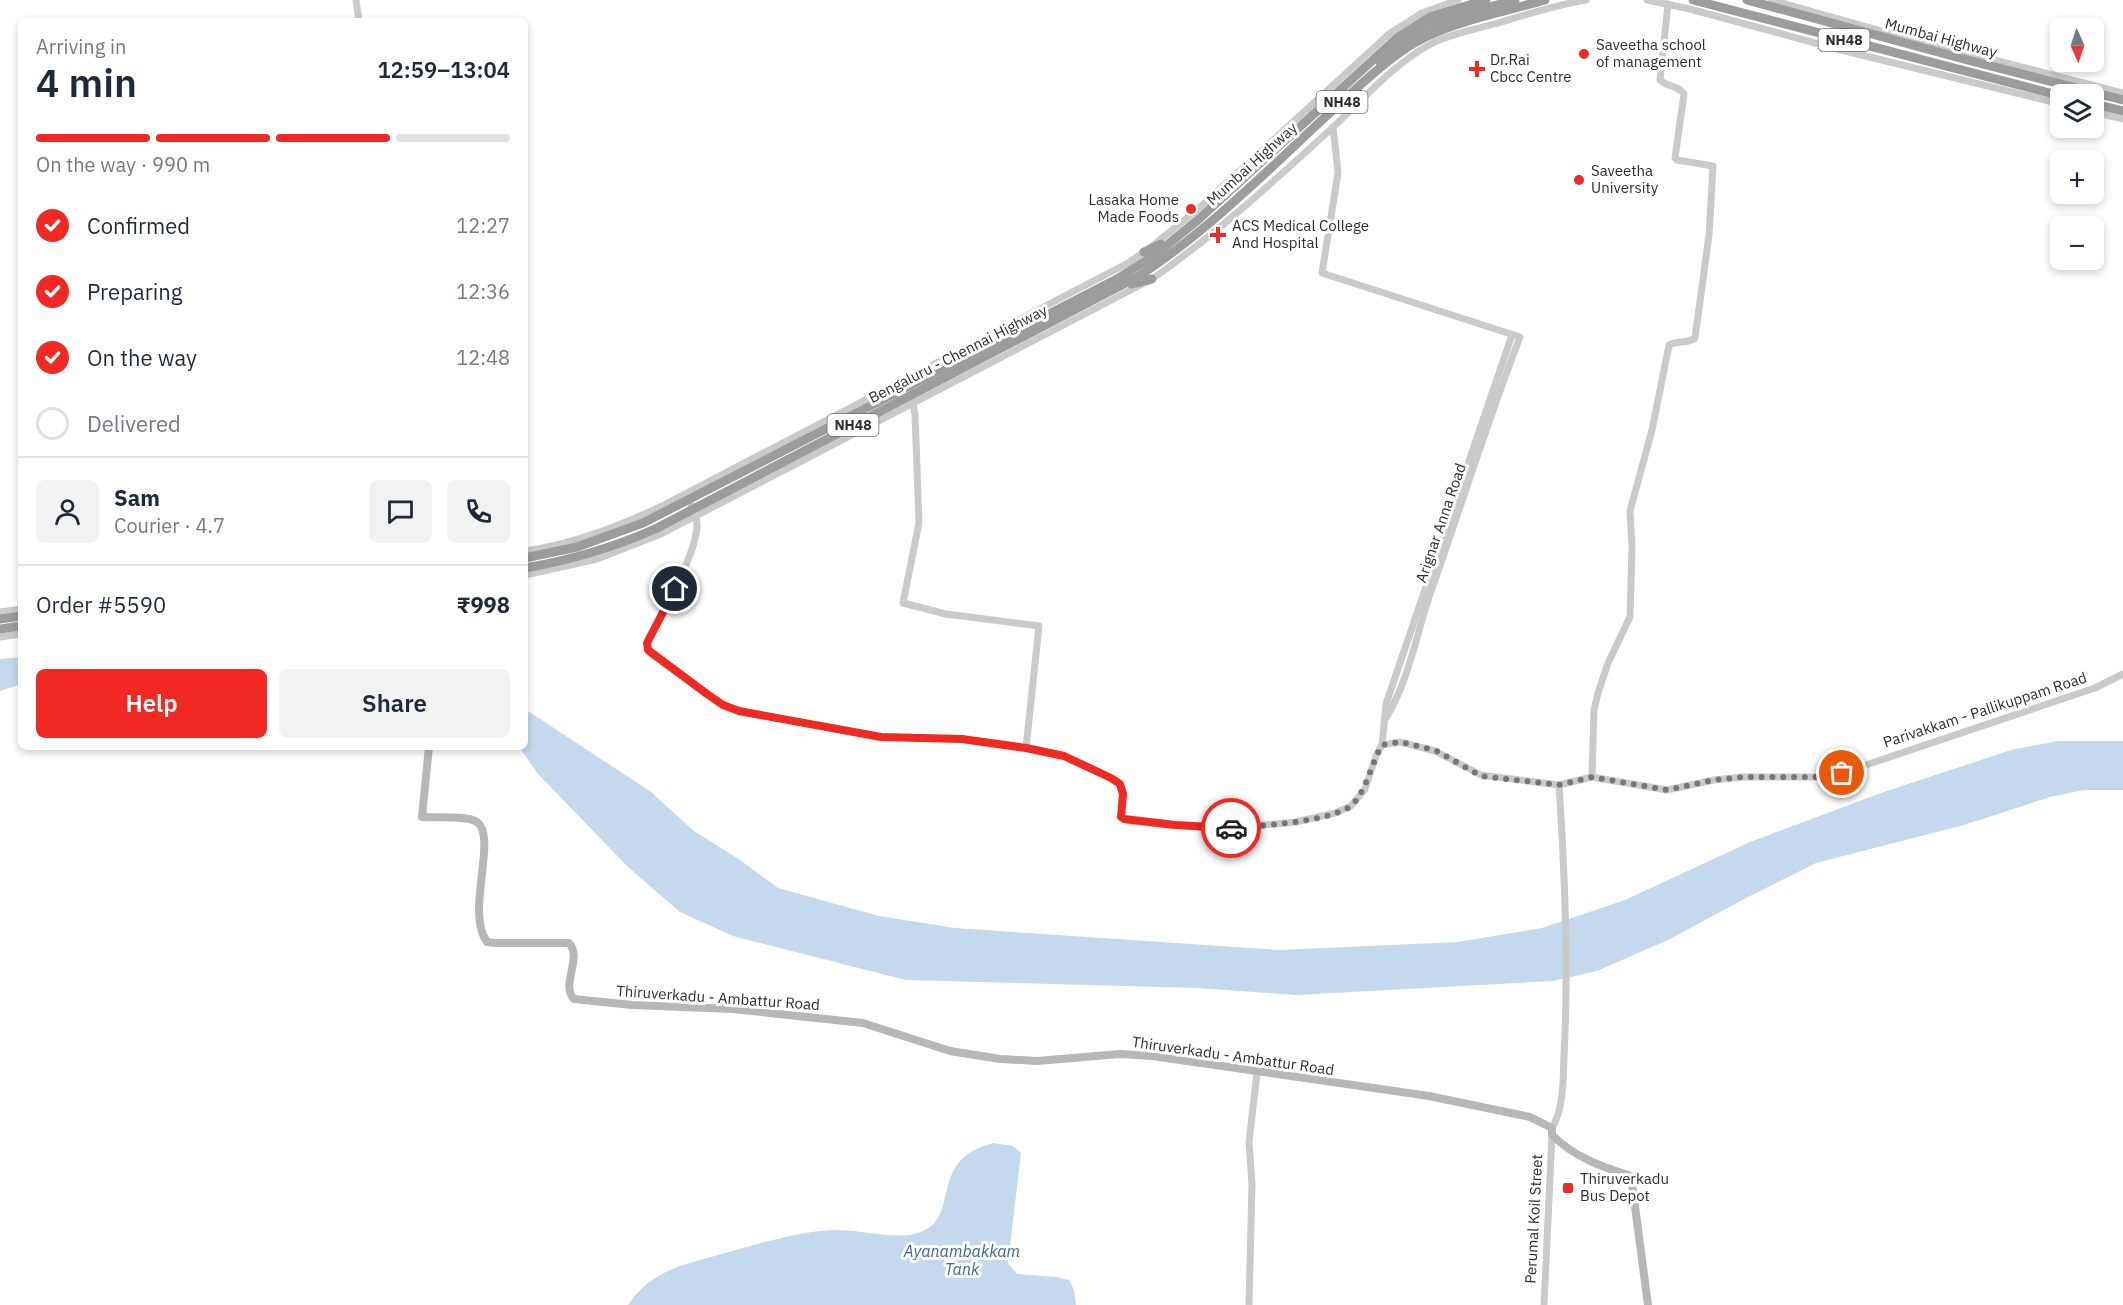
<!DOCTYPE html>
<meta charset="utf-8">
<style>
:root{--surface:#fff;--page:#f2f2f3;--text:#1f2937;--muted:#747a83;--line:#e0e1e3;--accent:#f12923}
body{margin:0;font-family:"IBM Plex Sans",sans-serif;background:var(--page);color:var(--text);height:100vh;display:flex;flex-direction:column;font-size:22px;white-space:nowrap}
*{box-sizing:border-box;margin:0}
p{font-size:20px;color:var(--muted)}
.icon{flex:none;width:33px;height:33px;fill:none;stroke:currentColor;stroke-width:2;stroke-linecap:round;stroke-linejoin:round}
.map{position:relative;flex:1;overflow:hidden}
.sheet{position:absolute;left:18px;top:18px;width:510px;height:732px;display:flex;flex-direction:column;background:var(--surface);border-radius:9px;box-shadow:0 3px 9px #0003}
.sheet>*{flex:none}
.needle{width:39px;rotate:177deg}
.controls{position:absolute;left:2050px;top:18px;display:grid;gap:12px}
.controls a{display:grid;place-items:center;width:54px;height:54px;border-radius:9px;background:var(--surface);box-shadow:0 3px 9px #0003;font-size:30px}
.pin{position:absolute;display:grid;place-items:center;width:51px;height:51px;color:#fff;margin:-26px;border:3px solid #fff;border-radius:50%;box-shadow:0 2px 6px #0007}
.courier{position:absolute;display:grid;place-items:center;width:60px;height:60px;margin:-30px;border:4px solid #f12923;border-radius:50%;background:#fff;color:#222;box-shadow:0 2px 8px #0007}
.headline em{font-style:normal;font-weight:600}
.headline div{display:flex;flex-direction:column-reverse}
.headline{display:flex;align-items:center;justify-content:space-between;height:102px;padding:0 18px}
h1{font-size:39px;font-weight:600;line-height:45px}
.bar{display:grid;grid-template-columns:repeat(4,1fr);gap:9px 6px;align-content:center;height:72px;padding:0 18px}
.bar i{height:8px;border-radius:4px;background:var(--line)}
.bar .active{background:var(--accent)}
.bar p{grid-column:span 4}
.line{display:flex;align-items:center;gap:15px;padding:0 18px;border-top:2px solid var(--line)}
.line div{flex:1}
.round{display:grid;place-items:center;flex:none;width:63px;height:63px;border-radius:9px;background:var(--page)}
ol{padding:0 18px;list-style:none}
li{display:flex;align-items:center;gap:18px;height:66px}
li p{margin-inline-start:auto}
li .icon{padding:6px;border-radius:50%;background:var(--accent);color:#fff;stroke-width:4}
li:last-child{color:var(--muted)}
li i{width:33px;height:33px;border:3px solid var(--line);border-radius:50%}
.action{display:flex;gap:12px;margin-top:auto;padding:12px 18px}
.action a{flex:1;height:69px;border-radius:9px;background:var(--accent);color:#fff;font-size:24px;font-weight:600;line-height:69px;text-align:center}
.action a+a{background:var(--page);color:var(--text)}
.map>svg:first-child{display:block}
.water{fill:#c4d9ed}
.lines{fill:none;stroke-linecap:round;stroke-linejoin:round}
.tertiary{stroke:#cacaca;stroke-width:7}
.secondary{stroke:#b7b7b7;stroke-width:8}
.trunk{stroke:#9c9c9c;stroke-width:9}
.done{stroke:#767676;stroke-width:6;stroke-dasharray:0 10.8}
.route{stroke:#f12923;stroke-width:8}
.poi-dot{fill:#f12923;stroke:#fff;stroke-width:2}
.labels{text-anchor:middle;stroke-width:6;stroke-linejoin:round;paint-order:stroke}
.shield{fill:#fff;stroke:#6c6c6c;stroke-width:1.5}
.shield-label{font-size:14px;font-weight:bold;fill:#2d2d2d}
.street-label{font-size:15px;fill:#2d2d2d;stroke:#fff}
.poi-label{font-size:15px;fill:#2d2d2d;stroke:#fff;text-anchor:start}
.water-label{font-size:16px;font-style:italic;fill:#366694;stroke:#fff}
</style>
<div class="map">
<svg width="2123" height="1305" viewBox="0 0 2123 1305">
<rect width="100%" height="100%" fill="#fff"/>
<g class="water">
<polygon points="21,657 21,684 0,691 0,659"/>
<polygon points="525,709 651,792 694,831 737,858 778,888 879,916 955,928 1279,950 1457,942 1542,928 1625,900 1750,842 1881,793 2011,750 2058,741 2123,741 2123,790 2084,790 2050,797 1964,825 1816,863 1746,898 1670,939 1597,971 1553,981 1296,995 1197,988 906,980 733,936 680,912 628,867 538,774 519,747 525,747"/>
<path d="M 994,1143 L 1013,1146 L 1021,1153 L 1008,1263 L 1017,1274 L 1056,1277 L 1069,1280 L 1074,1290 L 1076,1305 L 628,1305 C 635,1294 646,1283 657,1277 C 676,1265 700,1260 722,1254 C 759,1244 797,1231 837,1230 C 860,1230 893,1239 914,1234 C 966,1223 923,1159 994,1143 Z"/>
</g>
<g class="lines">
<g class="tertiary">
<polyline points="356,0 359,21"/>
<polyline points="1647,0 1690,9 1837,49 2061,104"/>
<polyline points="1771,0 1878,30 2123,93"/>
<polyline points="2094,112 2123,119"/>
<path d="M 1333,127 L 1338,173 L 1322,273 L 1520,337 C 1487,422 1460,510 1429,597 C 1416,637 1408,682 1386,718"/>
<polyline points="913,403 915,414 919,523 903,603 946,614 1039,626 1026,748"/>
<path d="M 686,494 C 690,503 697,515 697,525 C 697,553 661,617 647,643 L 648,650 L 651,654 L 723,705 L 739,711 L 881,737 L 962,739 L 1026,748 L 1064,756 L 1111,778 L 1120,784 L 1123,794 L 1121,817 L 1128,821 L 1222,829 L 1296,822 L 1335,813 L 1351,806 L 1365,789 L 1376,756 L 1382,745 L 1400,742 L 1435,751 L 1481,775 L 1559,785 L 1592,777 L 1667,790 L 1714,780 L 1743,777 L 1816,777 L 1842,773 L 2095,688 L 2123,674"/>
<path d="M 525,551 C 573,544 618,527 662,506 L 1128,263 L 1151,247 L 1198,209 L 1389,34 L 1422,13 L 1458,0"/>
<path d="M 525,575 L 597,559 L 661,534 L 1152,279 C 1215,235 1273,182 1330,130 C 1362,101 1391,66 1429,45 C 1449,34 1473,30 1494,24 C 1525,15 1555,5 1586,0"/>
<polyline points="0,612 21,609"/>
<polyline points="0,637 21,634"/>
<polyline points="1382,745 1386,704 1512,335"/>
<path d="M 1592,777 L 1594,710 L 1598,693 L 1608,663 L 1630,617 L 1632,547 L 1630,511 L 1652,430 L 1669,345 C 1677,340 1688,344 1695,338 L 1709,235 L 1713,166 L 1677,160 L 1675,158 L 1684,94 C 1678,85 1667,87 1660,80 L 1668,4"/>
<path d="M 1552,1128 C 1564,1108 1563,1079 1564,1056 C 1569,966 1565,875 1559,785"/>
<polyline points="1249,1305 1252,1184 1249,1142 1257,1073"/>
<polyline points="1544,1305 1552,1135"/>
</g>
<path class="secondary" d="M 429,747 L 422,817 C 434,818 468,815 477,822 C 498,837 465,913 487,942 L 495,943 L 569,943 C 583,958 560,985 574,999 L 632,1005 L 733,1009 L 863,1023 L 950,1051 L 1000,1059 L 1037,1061 L 1120,1054 L 1152,1056 L 1429,1096 L 1530,1117 L 1552,1128 L 1552,1135 C 1574,1157 1602,1167 1631,1176 L 1648,1305"/>
<g class="trunk">
<polyline points="1693,0 2061,96"/>
<polyline points="1747,0 1960,58 2123,100"/>
<path d="M 1379,61 C 1394,49 1408,37 1425,28 C 1453,15 1485,9 1515,0"/>
<polyline points="2094,104 2123,111"/>
<polyline points="1144,252 1161,244"/>
<polyline points="1131,284 1152,279"/>
<polyline points="525,558 577,547 643,523 1117,279 1155,255 1199,219 1397,38 1430,17 1486,0"/>
<path d="M 525,568 C 571,560 615,547 657,528 L 1139,276 C 1206,232 1263,175 1322,120 C 1352,93 1381,63 1416,42 C 1453,21 1504,12 1545,0"/>
<polyline points="0,619 21,616"/>
<polyline points="0,629 21,626"/>
</g>
</g>
<g class="lines">
<path class="done" d="M 1231,828 C 1256,826 1338,822 1354,803 C 1368,786 1371,764 1382,745 L 1400,742 L 1435,750 L 1481,776 L 1559,785 L 1592,777 L 1667,790 L 1714,780 L 1743,777 L 1816,777 L 1842,773"/>
<polyline class="route" points="675,589 647,643 648,650 707,694 723,705 739,711 881,737 962,739 1026,748 1064,756 1111,778 1120,784 1123,794 1121,817 1124,819 1175,825 1231,828"/>
</g>
<g class="poi-dot">
<circle cx="1584" cy="54" r="6"/>
<path d="M1474 60h6v6h6v6h-6v6h-6v-6h-6v-6h6z"/>
<circle cx="1579" cy="180" r="6"/>
<circle cx="1191" cy="209" r="6"/>
<path d="M1215 226h6v6h6v6h-6v6h-6v-6h-6v-6h6z"/>
<rect x="1562" y="1182" width="12" height="12" rx="3"/>
</g>
<g class="labels">
<g class="shield">
<rect x="1818.5" y="29" width="51" height="22" rx="4.5"/>
<rect x="1316.5" y="91" width="51" height="22" rx="4.5"/>
<rect x="827.5" y="414" width="51" height="22" rx="4.5"/>
</g>
<g class="shield-label">
<text x="1844" y="45">NH48</text>
<text x="1342" y="107">NH48</text>
<text x="853" y="430">NH48</text>
</g>
<g class="street-label">
<text transform="translate(1941 38) rotate(15)" y="5">Mumbai Highway</text>
<text transform="translate(1252 164) rotate(-42)" y="5">Mumbai Highway</text>
<text transform="translate(958 354) rotate(-27)" y="5">Bengaluru - Chennai Highway</text>
<text transform="translate(1441 523) rotate(-71)" y="5">Arignar Anna Road</text>
<text transform="translate(1985 710) rotate(-18)" y="5">Parivakkam - Pallikuppam Road</text>
<text transform="translate(718 998) rotate(4)" y="5">Thiruverkadu - Ambattur Road</text>
<text transform="translate(1233 1056) rotate(8)" y="5">Thiruverkadu - Ambattur Road</text>
<text transform="translate(1534 1219) rotate(-87)" y="5">Perumal Koil Street</text>
</g>
<g class="poi-label">
<text x="1596" y="50">Saveetha school<tspan x="1596" dy="17">of management</tspan></text>
<text x="1490" y="65">Dr.Rai<tspan x="1490" dy="17">Cbcc Centre</tspan></text>
<text x="1591" y="176">Saveetha<tspan x="1591" dy="17">University</tspan></text>
<text x="1179" y="205" text-anchor="end">Lasaka Home<tspan x="1179" dy="17">Made Foods</tspan></text>
<text x="1232" y="231">ACS Medical College<tspan x="1232" dy="17">And Hospital</tspan></text>
<text x="1580" y="1184">Thiruverkadu<tspan x="1580" dy="17">Bus Depot</tspan></text>
</g>
<g class="water-label">
<text x="962" y="1257">Ayanambakkam<tspan x="962" dy="18">Tank</tspan></text>
</g>
</g>
</svg>
<div class="controls">
<a><svg class="needle" viewBox="-14 -14 28 28"><path d="M0-13l5 13h-10z" fill="#e53935"/><path d="M0 13l5-13h-10z" fill="#747a83"/></svg></a>
<a><svg class="icon" aria-label="layers" viewBox="0 0 24 24"><path d="M12 4l9 5-9 5-9-5zM3 14l9 5 9-5"/></svg></a>
<a>+</a>
<a>−</a>
</div>
<div class="pin" style="left:1842px;top:773px;background:#ea580c"><svg class="icon" aria-label="bag" viewBox="0 0 24 24"><path d="M5 8h14l-1 12H6zM9 8a3 3 0 0 1 6 0"/></svg></div>
<div class="pin" style="left:675px;top:589px;background:#1f2937"><svg class="icon" aria-label="home" viewBox="0 0 24 24"><path d="M3 11l9-7 9 7M6 9v11h12V9"/></svg></div>
<div class="courier" style="left:1231px;top:828px"><svg class="icon" aria-label="car" viewBox="0 0 24 24"><path d="M5 17H2v-5l4-1 3-4h7l3 4 3 1v5h-3M9 17h6M6 11h13"/><circle cx="7" cy="17" r="2"/><circle cx="17" cy="17" r="2"/></svg></div>
<section class="sheet">
<div class="headline"><div><h1>4 min</h1><p>Arriving in</p></div><em>12:59–13:04</em></div>
<div class="bar"><i class="active"></i><i class="active"></i><i class="active"></i><i></i><p>On the way · 990 m</p></div>
<ol>
<li><svg class="icon" aria-label="check" viewBox="0 0 24 24"><path d="M5 12l5 5 9-10"/></svg>Confirmed<p>12:27</p></li>
<li><svg class="icon" aria-label="check" viewBox="0 0 24 24"><path d="M5 12l5 5 9-10"/></svg>Preparing<p>12:36</p></li>
<li><svg class="icon" aria-label="check" viewBox="0 0 24 24"><path d="M5 12l5 5 9-10"/></svg>On the way<p>12:48</p></li>
<li><i></i>Delivered</li>
</ol>
<div class="line" style="height:108px"><a class="round"><svg class="icon" aria-label="person" viewBox="0 0 24 24"><circle cx="12" cy="8" r="4"/><path d="M4 21q1-7 8-7t8 7"/></svg></a><div><b>Sam</b><p>Courier · 4.7</p></div><a class="round"><svg class="icon" aria-label="chat" viewBox="0 0 24 24"><path d="M4 5h16v11H9l-5 4z"/></svg></a><a class="round"><svg class="icon" aria-label="phone" viewBox="0 0 24 24"><path d="M5 4h4l2 5-3 2q2 4 5 5l2-3 5 2v4C11 20 4 13 5 4z"/></svg></a></div>
<div class="line" style="height:78px"><div>Order #5590</div><b>₹998</b></div>
<div class="action"><a>Help</a><a>Share</a></div>
</section>
</div>
